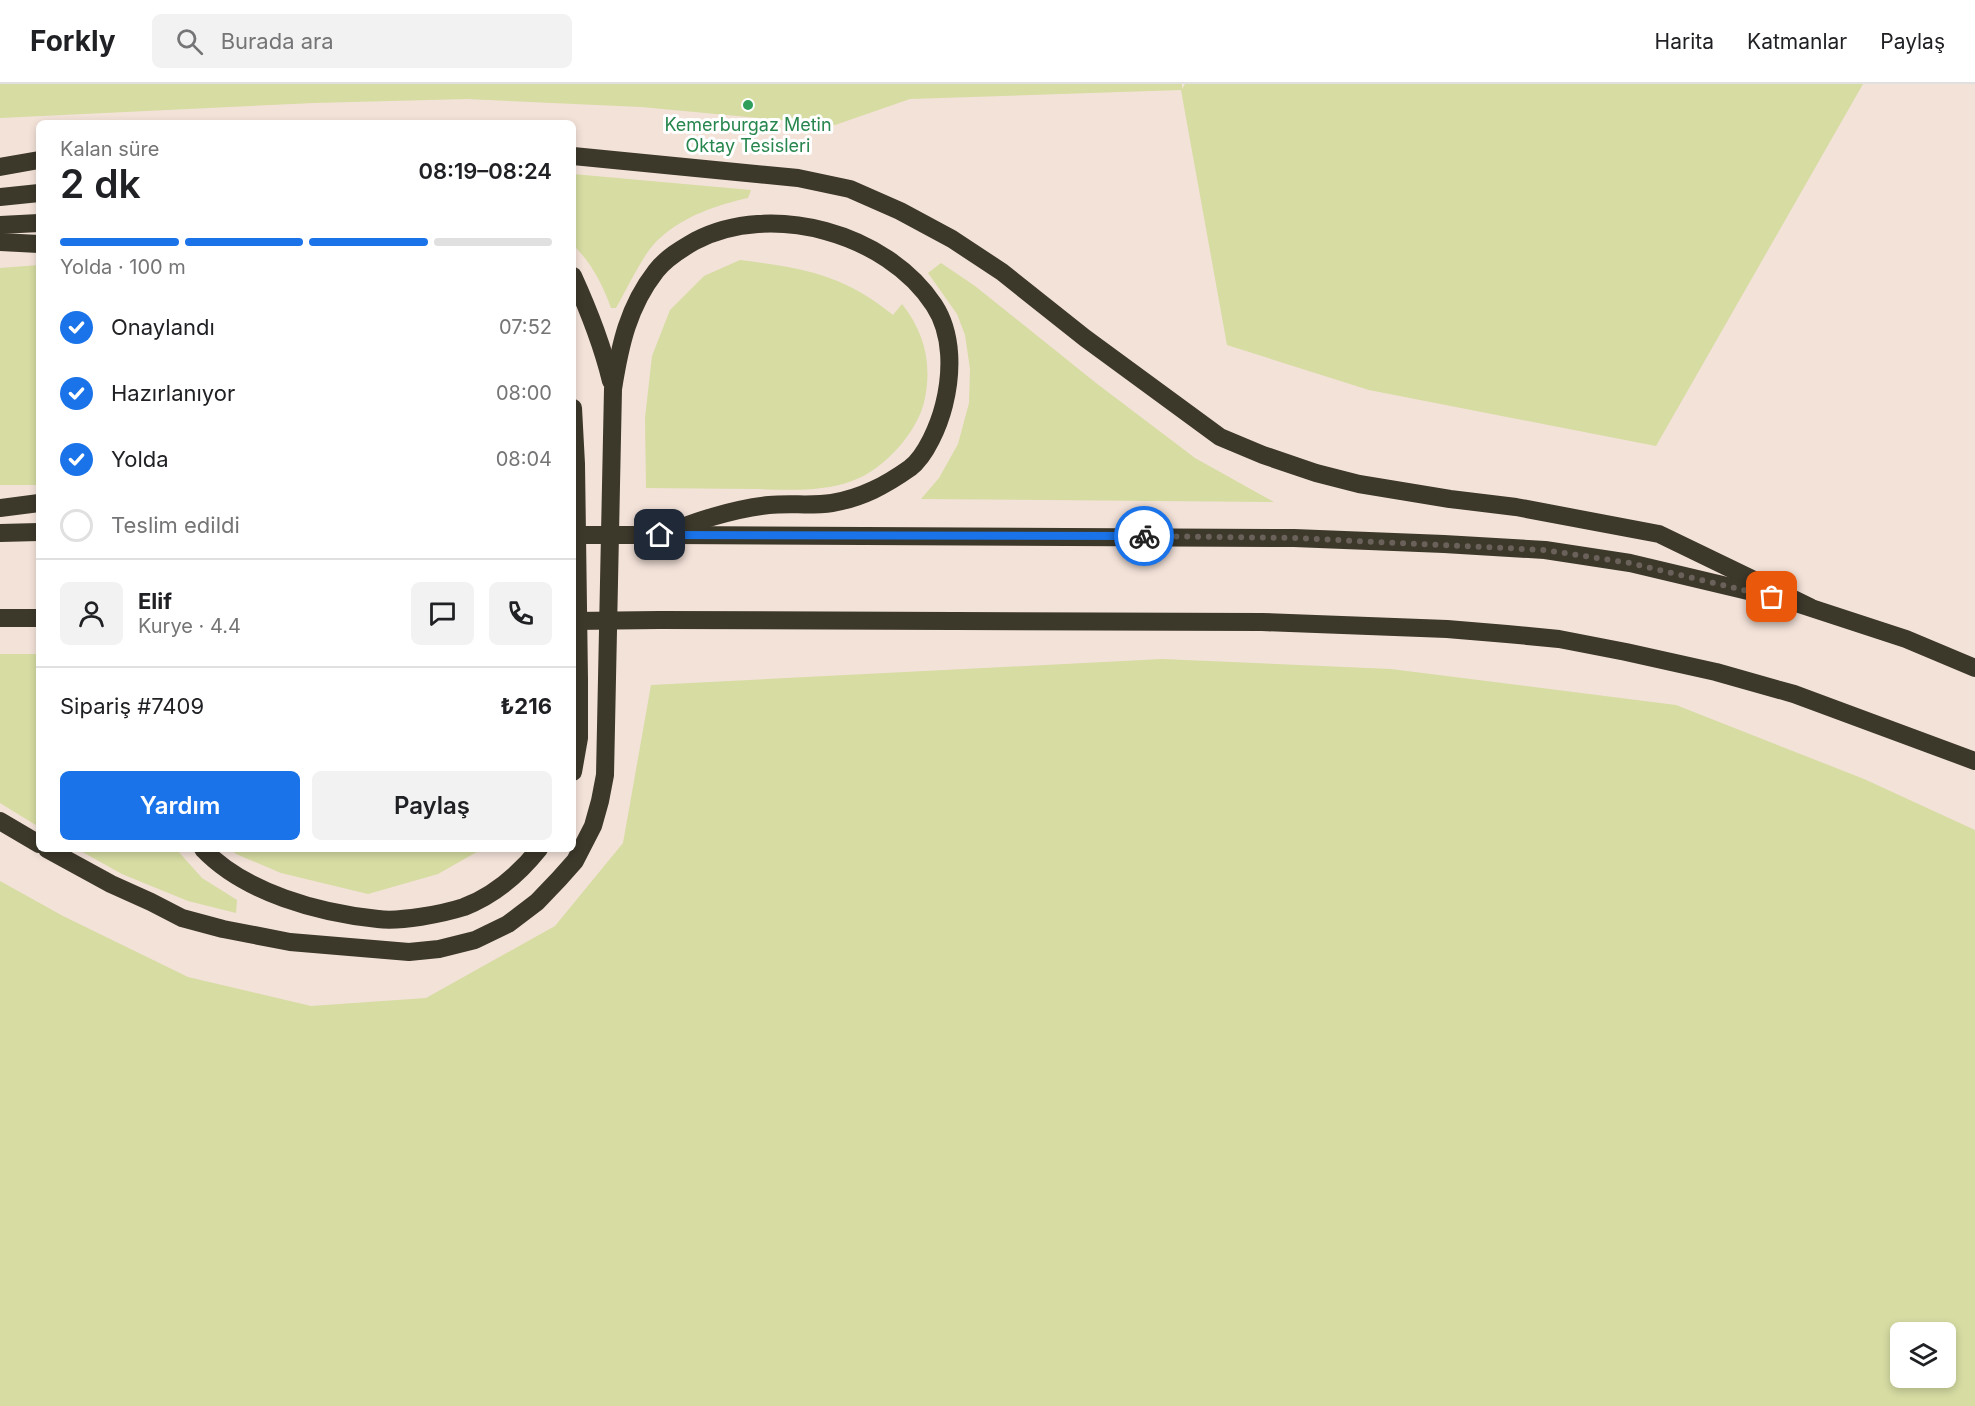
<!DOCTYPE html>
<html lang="tr">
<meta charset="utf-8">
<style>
:root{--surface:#fff;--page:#f2f2f2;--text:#202124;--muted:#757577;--line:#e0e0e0;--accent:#1a73e8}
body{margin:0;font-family:Inter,sans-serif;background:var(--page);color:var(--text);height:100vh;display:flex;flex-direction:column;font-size:22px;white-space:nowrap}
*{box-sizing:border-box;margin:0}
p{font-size:20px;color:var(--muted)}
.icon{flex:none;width:33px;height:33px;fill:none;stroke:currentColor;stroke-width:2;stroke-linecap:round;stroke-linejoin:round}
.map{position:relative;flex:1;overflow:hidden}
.sheet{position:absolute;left:36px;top:36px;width:540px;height:732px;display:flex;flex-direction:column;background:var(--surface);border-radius:9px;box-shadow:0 3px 9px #0003}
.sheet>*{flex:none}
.buttons{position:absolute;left:1890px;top:1238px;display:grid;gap:12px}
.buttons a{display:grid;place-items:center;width:66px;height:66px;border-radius:9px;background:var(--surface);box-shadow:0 3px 9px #0003;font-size:30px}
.pin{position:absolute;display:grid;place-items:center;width:51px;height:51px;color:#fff;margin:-26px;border-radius:12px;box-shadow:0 3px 9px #0006}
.courier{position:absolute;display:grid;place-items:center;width:60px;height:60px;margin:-30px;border:4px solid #1a73e8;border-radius:50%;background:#fff;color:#222;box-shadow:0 2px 8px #0007}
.headline em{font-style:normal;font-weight:600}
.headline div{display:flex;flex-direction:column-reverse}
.headline{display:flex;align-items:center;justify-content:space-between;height:102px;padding:0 24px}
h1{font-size:39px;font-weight:600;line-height:45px}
.bar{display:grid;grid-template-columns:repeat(4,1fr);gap:9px 6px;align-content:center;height:72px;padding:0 24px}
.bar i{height:8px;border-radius:4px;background:var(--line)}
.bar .on{background:var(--accent)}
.bar p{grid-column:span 4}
.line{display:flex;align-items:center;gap:15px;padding:0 24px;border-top:2px solid var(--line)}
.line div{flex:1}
.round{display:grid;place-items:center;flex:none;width:63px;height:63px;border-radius:9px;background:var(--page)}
ol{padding:0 24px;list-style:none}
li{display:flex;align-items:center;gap:18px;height:66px}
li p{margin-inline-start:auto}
li .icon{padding:6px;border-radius:50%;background:var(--accent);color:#fff;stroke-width:4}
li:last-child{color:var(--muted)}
li i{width:33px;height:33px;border:3px solid var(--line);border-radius:50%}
.button{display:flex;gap:12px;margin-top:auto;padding:12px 24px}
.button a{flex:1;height:69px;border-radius:9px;background:var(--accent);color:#fff;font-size:24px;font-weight:600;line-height:69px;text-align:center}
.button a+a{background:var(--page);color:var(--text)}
header{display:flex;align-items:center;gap:36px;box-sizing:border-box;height:84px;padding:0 30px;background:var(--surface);border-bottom:2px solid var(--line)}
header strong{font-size:28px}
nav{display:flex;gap:33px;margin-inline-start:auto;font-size:21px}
.search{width:420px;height:54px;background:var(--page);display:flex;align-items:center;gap:15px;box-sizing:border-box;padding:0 21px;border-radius:9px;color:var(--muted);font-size:22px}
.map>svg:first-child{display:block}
.green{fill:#d6dca2;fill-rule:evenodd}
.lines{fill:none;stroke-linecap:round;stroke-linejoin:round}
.highway{stroke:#3c382a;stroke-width:18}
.highway-bridge{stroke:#3c382a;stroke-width:18}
.done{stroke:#6a615b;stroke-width:6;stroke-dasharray:0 10.8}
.route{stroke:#1a73e8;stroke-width:8}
.leisure-dot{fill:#2e9e5b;stroke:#fff;stroke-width:2}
.labels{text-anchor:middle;stroke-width:6;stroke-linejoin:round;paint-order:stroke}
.leisure-label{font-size:18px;fill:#27864d;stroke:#fff}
</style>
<header>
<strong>Forkly</strong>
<div class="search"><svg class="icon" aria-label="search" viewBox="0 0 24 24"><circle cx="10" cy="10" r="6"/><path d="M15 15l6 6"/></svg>Burada ara</div>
<nav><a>Harita</a><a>Katmanlar</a><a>Paylaş</a></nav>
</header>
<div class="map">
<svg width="1975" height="1322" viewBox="0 0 1975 1322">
<rect width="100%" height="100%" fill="#f3e2d8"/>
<g class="green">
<polygon points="0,0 1182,0 1182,5 1185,0 1863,0 1656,362 1369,306 1227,261 1181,6 910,15 835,41 641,23 467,15 314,19 0,34"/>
<path d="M 573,90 L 751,106 L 748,114 C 717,121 684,132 660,154 C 644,167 627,205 616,224 L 611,224 C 603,201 591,178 573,161 Z"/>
<path d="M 740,176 C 803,184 843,190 893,231 L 902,220 C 924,248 932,278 925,314 C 919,347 884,386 852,397 C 822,408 788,406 757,405 C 720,405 683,404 646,404 L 645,334 L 652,272 L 670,226 L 704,192 Z"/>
<polygon points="941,179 975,202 1096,299 1195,374 1274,418 921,415 939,394 958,360 969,319 970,285 965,251 957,230 928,189"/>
<polygon points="39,181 39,401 0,401 0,184"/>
<polygon points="0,570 39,570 39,743 0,719"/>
<path d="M 1162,575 L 1391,585 L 1676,621 L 1864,695 L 1975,746 L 1975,1322 L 0,1322 L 0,797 L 63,832 L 188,893 L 311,922 L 426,914 L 555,842 L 623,759 L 651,601 ZM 1900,1248 L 1946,1248 L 1946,1293 L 1900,1293 Z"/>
<polygon points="77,765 176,765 202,794 237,816 236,829 188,817 122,790"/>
<polygon points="231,765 482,765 438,790 368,810 281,789 236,770"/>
</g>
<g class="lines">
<g class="highway">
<polyline points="573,72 798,94 850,105 900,127 952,155 1002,188 1085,254 1220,353 1263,371 1316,389 1359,400 1450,415 1516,423 1659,450 1810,523"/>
<polyline points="0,83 39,76"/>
<polyline points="0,113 39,109"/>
<polyline points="0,141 39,139"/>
<polyline points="0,158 39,160"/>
<path d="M 573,192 C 589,227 602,260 611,297"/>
<polyline points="573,324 576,380 579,595 579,654 573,688"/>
<polyline points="0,424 39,419"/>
<polyline points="0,449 39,448"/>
<polyline points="671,451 1294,454 1444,460 1545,466 1630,479 1769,512"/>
<polyline points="1799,520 1906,555 1975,584"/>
<polyline points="0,534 39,534"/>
<polyline points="659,536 1262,538 1447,545 1507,550 1559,555 1626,568 1716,588 1794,610 1975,677"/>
<polyline points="0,737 39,760"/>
<path d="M 47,765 L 111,800 L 151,818 L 182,834 L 223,845 L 290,858 L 409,868 L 439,865 L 475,856 L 508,840 L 537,818 L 559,795 L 575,777 L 593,742 L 600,717 L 605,691 L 613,305 C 620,261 628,223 656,187 C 666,174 681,165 695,157 C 771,117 887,149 934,221 C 953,250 952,289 944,321 C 939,341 926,372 910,384 C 886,401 862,414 832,419 C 812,422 790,419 769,421 C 731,425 695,438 660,451"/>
<path d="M 203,765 C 245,809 319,829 378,835 C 400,838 442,830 464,823 C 495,811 519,790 539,765"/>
</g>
<g class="highway-bridge">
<polyline points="573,451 660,451"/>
<polyline points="573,537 659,536"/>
</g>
</g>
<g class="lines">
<polyline class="done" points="1144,452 1294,454 1545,466 1630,479 1772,513"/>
<polyline class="route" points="660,451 1144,452"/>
</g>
<circle class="leisure-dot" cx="748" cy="21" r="6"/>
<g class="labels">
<g class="leisure-label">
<text x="748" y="47">Kemerburgaz Metin<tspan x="748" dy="21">Oktay Tesisleri</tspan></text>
</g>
</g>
</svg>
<div class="buttons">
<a><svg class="icon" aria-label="layers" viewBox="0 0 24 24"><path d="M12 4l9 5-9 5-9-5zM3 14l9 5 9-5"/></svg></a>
</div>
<div class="pin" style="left:1772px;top:513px;background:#ea580c"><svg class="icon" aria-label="bag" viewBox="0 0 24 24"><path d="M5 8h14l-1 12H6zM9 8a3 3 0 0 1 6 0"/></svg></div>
<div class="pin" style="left:660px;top:451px;background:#1f2937"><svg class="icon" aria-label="home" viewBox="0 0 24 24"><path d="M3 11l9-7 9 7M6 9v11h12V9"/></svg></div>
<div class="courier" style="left:1144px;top:452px"><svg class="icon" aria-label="bike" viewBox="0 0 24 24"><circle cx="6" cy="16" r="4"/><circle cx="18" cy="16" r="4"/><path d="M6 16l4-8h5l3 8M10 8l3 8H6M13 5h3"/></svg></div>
<section class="sheet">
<div class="headline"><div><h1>2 dk</h1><p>Kalan süre</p></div><em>08:19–08:24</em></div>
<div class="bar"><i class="on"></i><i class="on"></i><i class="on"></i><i></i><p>Yolda · 100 m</p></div>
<ol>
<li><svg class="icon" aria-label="check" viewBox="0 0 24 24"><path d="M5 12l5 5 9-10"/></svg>Onaylandı<p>07:52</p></li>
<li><svg class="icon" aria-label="check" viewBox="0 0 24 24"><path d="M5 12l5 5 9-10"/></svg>Hazırlanıyor<p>08:00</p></li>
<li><svg class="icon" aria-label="check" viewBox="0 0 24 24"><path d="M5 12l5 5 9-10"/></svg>Yolda<p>08:04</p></li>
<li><i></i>Teslim edildi</li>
</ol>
<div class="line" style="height:108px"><a class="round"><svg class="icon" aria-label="person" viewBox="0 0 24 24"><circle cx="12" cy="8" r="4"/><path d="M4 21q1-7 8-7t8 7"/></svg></a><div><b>Elif</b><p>Kurye · 4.4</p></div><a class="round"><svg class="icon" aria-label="chat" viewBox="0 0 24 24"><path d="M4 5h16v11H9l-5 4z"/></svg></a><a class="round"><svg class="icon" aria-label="phone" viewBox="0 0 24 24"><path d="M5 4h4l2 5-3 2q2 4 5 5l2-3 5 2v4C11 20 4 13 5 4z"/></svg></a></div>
<div class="line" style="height:78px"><div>Sipariş #7409</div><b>₺216</b></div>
<div class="button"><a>Yardım</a><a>Paylaş</a></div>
</section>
</div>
